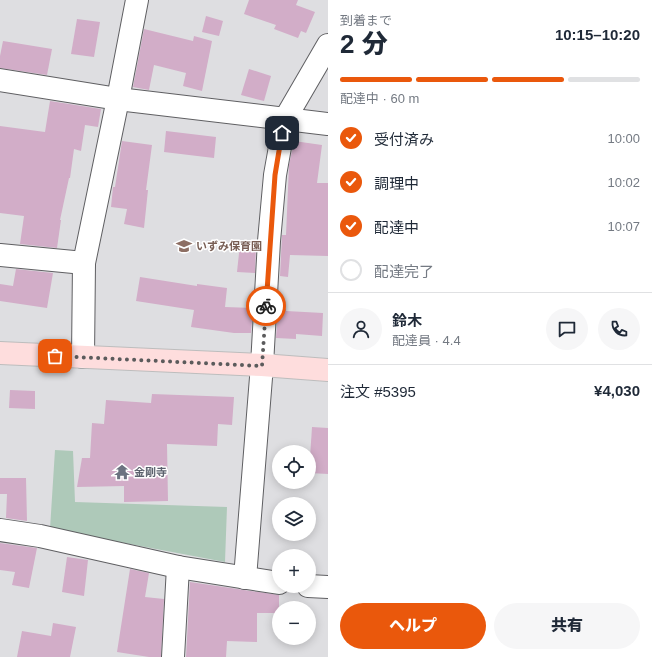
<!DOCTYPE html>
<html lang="ja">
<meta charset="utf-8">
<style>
:root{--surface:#fff;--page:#f6f6f7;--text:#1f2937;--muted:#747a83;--line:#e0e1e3;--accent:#ea580c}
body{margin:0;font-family:Arial,"Noto Sans JP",sans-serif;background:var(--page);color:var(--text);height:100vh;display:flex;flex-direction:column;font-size:15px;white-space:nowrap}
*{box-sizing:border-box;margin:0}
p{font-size:13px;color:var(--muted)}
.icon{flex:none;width:22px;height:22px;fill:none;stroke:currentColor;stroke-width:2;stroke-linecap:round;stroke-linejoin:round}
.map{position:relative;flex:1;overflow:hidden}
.details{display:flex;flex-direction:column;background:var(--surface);width:324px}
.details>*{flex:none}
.controls{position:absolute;left:272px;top:445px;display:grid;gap:8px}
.controls a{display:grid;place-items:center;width:44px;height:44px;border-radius:50%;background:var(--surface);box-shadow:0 2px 10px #0003;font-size:20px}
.pin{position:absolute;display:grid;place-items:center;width:34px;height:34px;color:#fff;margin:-17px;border-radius:8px;box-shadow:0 2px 6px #0006}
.courier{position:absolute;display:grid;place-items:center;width:40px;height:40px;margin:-20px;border:3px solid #ea580c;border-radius:50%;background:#fff;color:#222;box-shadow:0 1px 5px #0007}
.overview em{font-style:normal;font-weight:800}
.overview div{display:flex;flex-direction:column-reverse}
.overview{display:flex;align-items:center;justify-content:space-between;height:68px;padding:0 12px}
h1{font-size:26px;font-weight:800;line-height:30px}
.bar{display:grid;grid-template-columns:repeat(4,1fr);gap:6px 4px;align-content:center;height:48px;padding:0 12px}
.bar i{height:5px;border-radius:3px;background:var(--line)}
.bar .selected{background:var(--accent)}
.bar p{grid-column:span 4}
.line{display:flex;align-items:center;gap:10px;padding:0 12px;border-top:1px solid var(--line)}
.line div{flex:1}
.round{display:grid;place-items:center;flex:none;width:42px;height:42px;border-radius:21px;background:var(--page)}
ol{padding:0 12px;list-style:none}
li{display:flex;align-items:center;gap:12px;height:44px}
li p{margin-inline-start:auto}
li .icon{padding:4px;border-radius:50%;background:var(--accent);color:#fff;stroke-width:4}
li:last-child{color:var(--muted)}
li i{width:22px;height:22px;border:2px solid var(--line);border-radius:50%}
.action{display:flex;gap:8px;margin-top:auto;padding:8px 12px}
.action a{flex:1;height:46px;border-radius:24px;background:var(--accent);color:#fff;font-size:16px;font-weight:800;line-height:46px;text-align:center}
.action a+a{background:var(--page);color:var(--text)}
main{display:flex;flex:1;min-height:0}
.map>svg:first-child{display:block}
.green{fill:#aec9b9}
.building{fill:#d2adc8}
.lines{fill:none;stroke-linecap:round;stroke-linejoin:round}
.minor-casing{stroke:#5f5f62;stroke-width:24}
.primary-casing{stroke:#bdbdbd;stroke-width:24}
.minor{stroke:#fff;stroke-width:22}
.primary{stroke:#fedddd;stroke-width:22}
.done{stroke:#5b5b5c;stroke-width:4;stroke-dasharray:0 7.2}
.route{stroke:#ea580c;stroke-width:5}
.labels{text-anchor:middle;stroke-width:3;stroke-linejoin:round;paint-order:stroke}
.education-label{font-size:11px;font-weight:bold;fill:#785e54;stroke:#fff;text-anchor:start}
.worship-label{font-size:11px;font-weight:bold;fill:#5b616d;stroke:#fff;text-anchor:start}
</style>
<main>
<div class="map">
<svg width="328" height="657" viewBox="0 0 328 657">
<rect width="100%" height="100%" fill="#dedee1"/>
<polygon class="green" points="55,450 73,451 75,502 227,507 225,562 50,529"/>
<g class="building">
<polygon points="249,0 298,0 296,5 315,12 306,33 301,31 298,38 274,29 276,25 244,14"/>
<polygon points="206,16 223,21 219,36 202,32"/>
<polygon points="77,19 100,22 94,57 71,54"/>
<polygon points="144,29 193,41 194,36 212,41 202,91 183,86 186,73 154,65 149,90 133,87"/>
<polygon points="3,41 52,49 47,75 0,68 0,56"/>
<polygon points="249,69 271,76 264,101 241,95"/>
<polygon points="50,101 101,109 98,127 85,125 81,151 74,149 70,178 69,178 60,220 61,220 57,248 20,244 24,216 0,213 0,126 45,132"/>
<polygon points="166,131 216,137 214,158 164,152"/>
<polygon points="122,141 152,145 146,190 148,190 144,228 124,224 127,209 111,207 113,187 115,187"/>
<polygon points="294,141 322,145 317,183 328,183 328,256 290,255 288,277 280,276 282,235 286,235 289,165"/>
<polygon points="240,244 256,245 255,273 237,272"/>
<polygon points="16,269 53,273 47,308 0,301 0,284 13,286"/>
<polygon points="140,277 197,286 197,284 227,288 225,307 253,308 251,333 234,333 191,327 194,310 136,301"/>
<polygon points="278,308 286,309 286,311 323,313 322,336 296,334 296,339 276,338"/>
<polygon points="10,390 35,391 35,409 9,408"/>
<polygon points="152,394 234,397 232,425 218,424 217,446 167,444 168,501 124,502 124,486 77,487 82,458 90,458 92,423 104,424 106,400 151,403"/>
<polygon points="312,427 328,428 328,474 309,473"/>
<polygon points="0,478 26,478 27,521 6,518 7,494 0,494"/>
<polygon points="0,543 37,548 29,588 12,585 15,572 0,570"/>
<polygon points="67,557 88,560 84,596 62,592"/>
<polygon points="130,569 149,573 145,597 164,599 161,657 149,657 117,652"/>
<polygon points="190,582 279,595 279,613 257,613 257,642 227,641 226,657 186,657"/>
<polygon points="53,623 76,627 70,657 17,657 22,631 51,636"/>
</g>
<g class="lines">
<defs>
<g id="minor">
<polyline points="0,80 118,99 328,124"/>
<polyline points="0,255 84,263"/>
<polyline points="83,357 84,263 118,99 137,0"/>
<polyline points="0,530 40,536 178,567 279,583"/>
<polyline points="245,578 262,365 269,241 275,175 285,119 328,45"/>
<polyline points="308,586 328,587"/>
<polyline points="173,657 178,567"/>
</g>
<polyline id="primary" points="0,353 262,365 328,370"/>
</defs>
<use href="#minor" class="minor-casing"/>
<use href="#primary" class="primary-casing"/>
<use href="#minor" class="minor"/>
<use href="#primary" class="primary"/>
</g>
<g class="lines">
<polyline class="done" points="55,356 262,366 266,306"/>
<polyline class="route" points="266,306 275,175 282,133"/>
</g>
<defs>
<symbol id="school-bare" viewBox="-9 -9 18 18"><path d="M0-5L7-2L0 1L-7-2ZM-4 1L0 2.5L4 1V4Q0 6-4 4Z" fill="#8d6e63" stroke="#fff" stroke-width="2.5" paint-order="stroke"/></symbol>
<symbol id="temple-bare" viewBox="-9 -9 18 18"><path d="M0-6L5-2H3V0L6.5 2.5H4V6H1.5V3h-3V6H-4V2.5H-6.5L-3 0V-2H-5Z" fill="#6b7280" stroke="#fff" stroke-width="2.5" paint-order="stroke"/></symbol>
</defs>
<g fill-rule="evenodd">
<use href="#school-bare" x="173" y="235" width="22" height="22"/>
<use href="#temple-bare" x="111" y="461" width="22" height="22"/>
</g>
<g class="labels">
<g class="education-label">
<text x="196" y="250">いずみ保育園</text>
</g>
<g class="worship-label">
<text x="134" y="476">金剛寺</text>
</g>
</g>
</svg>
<div class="controls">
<a><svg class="icon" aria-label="locate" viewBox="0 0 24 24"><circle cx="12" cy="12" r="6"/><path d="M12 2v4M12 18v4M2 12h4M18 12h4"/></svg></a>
<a><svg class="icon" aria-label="layers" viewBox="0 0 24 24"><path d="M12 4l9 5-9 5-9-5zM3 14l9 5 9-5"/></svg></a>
<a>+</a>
<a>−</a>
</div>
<div class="pin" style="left:55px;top:356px;background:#ea580c"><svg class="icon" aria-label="bag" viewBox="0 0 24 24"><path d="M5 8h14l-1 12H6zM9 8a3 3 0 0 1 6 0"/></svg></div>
<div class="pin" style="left:282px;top:133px;background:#1f2937"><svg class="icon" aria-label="home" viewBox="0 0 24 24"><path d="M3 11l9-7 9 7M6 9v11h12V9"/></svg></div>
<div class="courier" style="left:266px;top:306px"><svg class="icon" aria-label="bike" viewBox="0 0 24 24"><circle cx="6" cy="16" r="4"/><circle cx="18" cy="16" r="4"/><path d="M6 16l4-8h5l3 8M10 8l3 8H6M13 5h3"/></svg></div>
</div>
<section class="details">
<div class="overview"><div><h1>2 分</h1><p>到着まで</p></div><em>10:15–10:20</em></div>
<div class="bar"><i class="selected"></i><i class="selected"></i><i class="selected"></i><i></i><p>配達中 · 60 m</p></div>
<ol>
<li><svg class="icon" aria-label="check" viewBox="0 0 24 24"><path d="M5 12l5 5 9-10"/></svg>受付済み<p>10:00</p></li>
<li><svg class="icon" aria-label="check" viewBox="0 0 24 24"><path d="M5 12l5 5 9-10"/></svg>調理中<p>10:02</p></li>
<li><svg class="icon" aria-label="check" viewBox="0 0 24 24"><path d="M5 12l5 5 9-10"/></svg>配達中<p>10:07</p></li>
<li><i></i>配達完了</li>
</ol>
<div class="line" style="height:72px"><a class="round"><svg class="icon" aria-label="person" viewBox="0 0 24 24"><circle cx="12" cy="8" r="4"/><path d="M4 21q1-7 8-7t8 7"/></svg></a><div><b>鈴木</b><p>配達員 · 4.4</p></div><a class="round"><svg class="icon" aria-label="chat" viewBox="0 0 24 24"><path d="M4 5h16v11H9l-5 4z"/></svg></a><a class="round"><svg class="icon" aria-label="phone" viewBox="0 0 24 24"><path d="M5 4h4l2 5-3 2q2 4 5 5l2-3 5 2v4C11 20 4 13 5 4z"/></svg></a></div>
<div class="line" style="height:52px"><div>注文 #5395</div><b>¥4,030</b></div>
<div class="action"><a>ヘルプ</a><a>共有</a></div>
</section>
</main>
